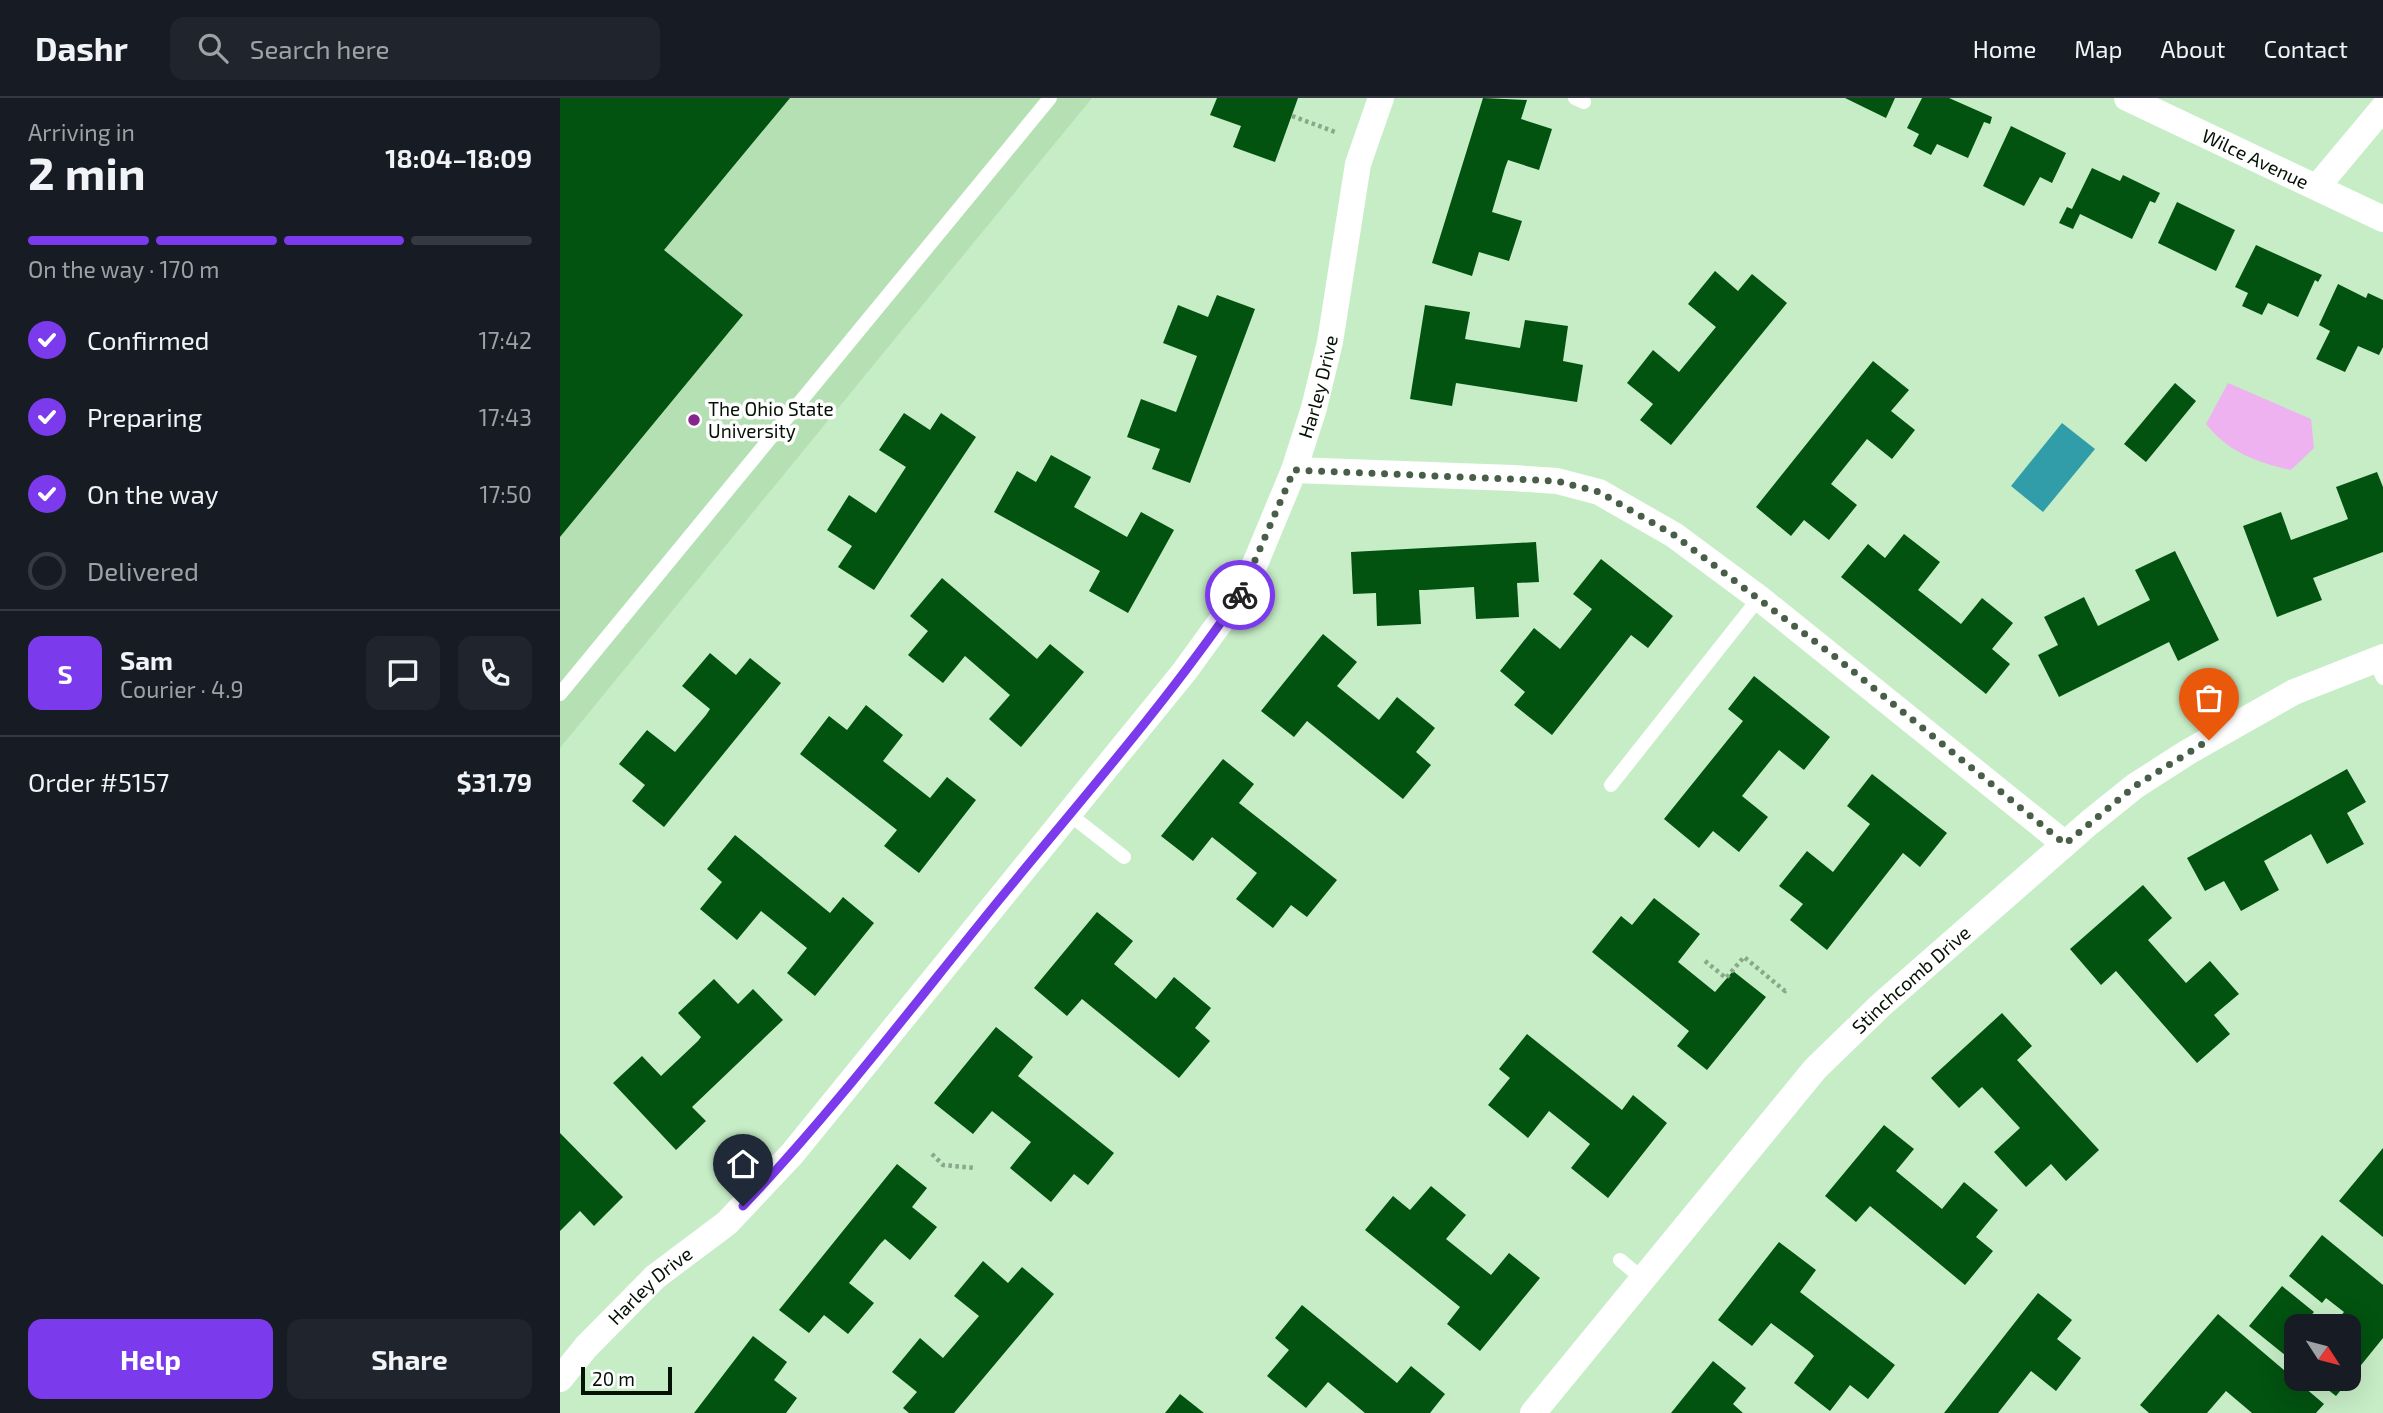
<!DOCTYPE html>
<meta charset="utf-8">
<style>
:root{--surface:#171b24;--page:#20242c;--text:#f1f3f6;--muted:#9ea1a6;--line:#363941;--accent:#7c3aed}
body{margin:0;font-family:"Exo 2",sans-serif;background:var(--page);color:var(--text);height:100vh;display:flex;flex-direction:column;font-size:26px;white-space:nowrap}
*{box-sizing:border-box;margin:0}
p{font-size:23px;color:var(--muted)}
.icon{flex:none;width:38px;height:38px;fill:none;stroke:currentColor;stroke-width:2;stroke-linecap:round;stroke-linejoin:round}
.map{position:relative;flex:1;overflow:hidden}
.side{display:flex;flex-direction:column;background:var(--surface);width:560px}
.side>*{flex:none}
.needle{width:46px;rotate:126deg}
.tools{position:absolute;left:1724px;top:1216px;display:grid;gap:14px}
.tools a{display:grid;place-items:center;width:77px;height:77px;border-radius:14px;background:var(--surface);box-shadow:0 7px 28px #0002;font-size:35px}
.scale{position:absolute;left:21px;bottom:18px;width:91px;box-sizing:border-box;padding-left:7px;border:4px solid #051105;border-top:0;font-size:19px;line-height:24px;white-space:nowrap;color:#051105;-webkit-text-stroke:5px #fff;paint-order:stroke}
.pin{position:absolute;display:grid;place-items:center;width:60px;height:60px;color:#fff;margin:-72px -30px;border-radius:50% 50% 50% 0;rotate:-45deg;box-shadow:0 0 7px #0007}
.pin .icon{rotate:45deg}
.courier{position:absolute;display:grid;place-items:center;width:70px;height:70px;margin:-35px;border:5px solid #7c3aed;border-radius:50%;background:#fff;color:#222;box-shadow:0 2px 9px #0007}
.headline em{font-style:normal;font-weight:700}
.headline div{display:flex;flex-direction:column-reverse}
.headline{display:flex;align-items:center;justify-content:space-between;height:119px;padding:0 28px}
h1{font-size:46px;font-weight:700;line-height:52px}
.bar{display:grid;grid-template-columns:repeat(4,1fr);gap:10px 7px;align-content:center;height:84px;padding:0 28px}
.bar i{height:9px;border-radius:5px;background:var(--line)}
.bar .selected{background:var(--accent)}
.bar p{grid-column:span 4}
.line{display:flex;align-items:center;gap:18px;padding:0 28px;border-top:2px solid var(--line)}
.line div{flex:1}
.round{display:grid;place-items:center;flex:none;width:74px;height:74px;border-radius:14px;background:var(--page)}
ol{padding:0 28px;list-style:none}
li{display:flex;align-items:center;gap:21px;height:77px}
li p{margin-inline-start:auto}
li .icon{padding:7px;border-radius:50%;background:var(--accent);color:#fff;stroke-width:4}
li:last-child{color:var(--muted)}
li i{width:38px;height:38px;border:4px solid var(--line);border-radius:50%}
.button{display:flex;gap:14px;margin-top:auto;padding:14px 28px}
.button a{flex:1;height:80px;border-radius:14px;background:var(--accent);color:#fff;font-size:28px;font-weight:700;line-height:80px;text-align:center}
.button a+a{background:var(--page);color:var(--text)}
header{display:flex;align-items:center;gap:42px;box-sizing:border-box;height:98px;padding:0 35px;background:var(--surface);border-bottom:2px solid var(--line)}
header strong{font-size:33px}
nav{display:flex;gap:38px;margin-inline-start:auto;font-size:24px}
.search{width:490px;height:63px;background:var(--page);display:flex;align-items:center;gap:18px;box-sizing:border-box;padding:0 24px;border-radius:14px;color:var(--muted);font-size:26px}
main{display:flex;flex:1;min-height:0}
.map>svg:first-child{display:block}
.built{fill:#b4e0b4}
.green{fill:#eeb2f1}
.water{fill:#309da8}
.building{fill:#025210}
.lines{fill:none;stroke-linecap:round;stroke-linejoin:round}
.path{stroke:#89a889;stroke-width:4.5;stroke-dasharray:3.5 3.5;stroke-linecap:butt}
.service{stroke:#fff;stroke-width:14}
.minor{stroke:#fff;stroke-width:26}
.done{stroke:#495e49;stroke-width:7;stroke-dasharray:0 12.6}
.route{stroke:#7c3aed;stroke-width:9}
.poi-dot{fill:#86258e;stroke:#fff;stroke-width:2.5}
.labels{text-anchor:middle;stroke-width:7;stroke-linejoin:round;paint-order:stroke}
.street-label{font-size:19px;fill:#051105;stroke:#fff}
.poi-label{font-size:19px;fill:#051105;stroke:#fff;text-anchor:start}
</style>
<header>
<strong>Dashr</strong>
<div class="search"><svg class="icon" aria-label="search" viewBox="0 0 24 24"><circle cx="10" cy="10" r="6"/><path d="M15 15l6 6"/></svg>Search here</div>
<nav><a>Home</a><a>Map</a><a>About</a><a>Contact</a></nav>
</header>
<main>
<section class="side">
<div class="headline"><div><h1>2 min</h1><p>Arriving in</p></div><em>18:04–18:09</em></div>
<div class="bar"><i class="selected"></i><i class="selected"></i><i class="selected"></i><i></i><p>On the way · 170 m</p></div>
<ol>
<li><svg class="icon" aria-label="check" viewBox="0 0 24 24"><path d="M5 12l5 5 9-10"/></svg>Confirmed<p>17:42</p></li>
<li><svg class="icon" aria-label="check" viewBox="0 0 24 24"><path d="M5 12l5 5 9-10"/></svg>Preparing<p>17:43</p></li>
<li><svg class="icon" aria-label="check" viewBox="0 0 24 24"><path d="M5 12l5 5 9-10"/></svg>On the way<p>17:50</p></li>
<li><i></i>Delivered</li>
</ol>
<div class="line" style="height:126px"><b class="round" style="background:var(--accent);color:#fff">S</b><div><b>Sam</b><p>Courier · 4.9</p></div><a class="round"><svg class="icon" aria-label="chat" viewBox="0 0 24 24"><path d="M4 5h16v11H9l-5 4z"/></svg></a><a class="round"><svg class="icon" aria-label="phone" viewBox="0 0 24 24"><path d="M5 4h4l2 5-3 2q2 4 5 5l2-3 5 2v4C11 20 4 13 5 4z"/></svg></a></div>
<div class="line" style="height:91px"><div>Order #5157</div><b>$31.79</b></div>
<div class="button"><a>Help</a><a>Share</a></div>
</section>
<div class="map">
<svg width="1823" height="1315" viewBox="0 0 1823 1315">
<rect width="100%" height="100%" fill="#c6edc6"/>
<polygon class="built" points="0,0 532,0 0,650"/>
<path class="green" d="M 1668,285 L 1751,321 L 1754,350 L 1731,372 C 1698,365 1668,354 1646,326 Z"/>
<polygon class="water" points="1502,325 1535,351 1483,414 1451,388"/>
<g class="building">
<polygon points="0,0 230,0 104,152 183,217 0,439"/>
<polygon points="657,0 738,0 715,64 673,49 681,28 650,17"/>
<polygon points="923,0 967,2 961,21 992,31 979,72 948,62 945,70 932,114 962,123 949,163 919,154 912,178 872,165"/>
<polygon points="1285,0 1335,0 1326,20"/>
<polygon points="1362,0 1389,0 1432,19 1430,26 1424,24 1408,60 1377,46 1371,57 1353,48 1359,36 1347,30"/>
<polygon points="1451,28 1506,55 1492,85 1480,79 1464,108 1423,88"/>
<polygon points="1532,70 1560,83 1563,77 1600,95 1595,105 1590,103 1572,141 1520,116 1513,131 1499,125 1507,109 1512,111"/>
<polygon points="1617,104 1675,132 1656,173 1598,145"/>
<polygon points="1696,147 1762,177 1758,184 1755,182 1738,219 1708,205 1702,217 1682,208 1688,195 1675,189"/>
<polygon points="1155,173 1178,193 1192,176 1227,205 1111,347 1080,322 1093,306 1067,285 1093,252 1119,274 1156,229 1128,206"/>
<polygon points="1778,186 1806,200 1808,195 1823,202 1823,249 1819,257 1798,248 1785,274 1756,261 1770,233 1759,227"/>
<polygon points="657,197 695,211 630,385 592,371 600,351 567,339 581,301 616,314 637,258 603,245 618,207 648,219"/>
<polygon points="865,207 910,214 905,241 960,250 965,222 1008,228 1003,263 1023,267 1017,304 896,285 892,308 850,301"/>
<polygon points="1313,263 1349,292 1331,313 1355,332 1332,361 1307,341 1271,386 1297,407 1269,442 1244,422 1231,438 1196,409"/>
<polygon points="1615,285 1636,303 1586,364 1564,346"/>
<polygon points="344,315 370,332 381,315 416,339 314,492 278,469 292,448 267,432 289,397 316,415 346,369 319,352"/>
<polygon points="491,357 531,379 514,409 567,439 581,414 614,432 568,515 529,493 540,473 434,414 457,373 476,384"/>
<polygon points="1817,374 1823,389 1823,454 1753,480 1762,502 1717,519 1683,428 1721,414 1731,442 1783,423 1788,421 1776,389"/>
<polygon points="1344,436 1380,464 1358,492 1362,495 1401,526 1422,500 1453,525 1432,551 1450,566 1426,596 1281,479 1308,446 1325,460"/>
<polygon points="976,444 979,484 957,485 959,519 916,521 914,489 865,492 859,492 861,526 817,528 816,495 793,496 791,454"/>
<polygon points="1615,453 1659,542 1618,563 1609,544 1499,599 1478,557 1498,547 1484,519 1524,499 1538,528 1590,502 1575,472"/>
<polygon points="1041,461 1113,518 1088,550 1071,537 992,637 954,607 965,594 940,573 974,530 1000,551 1032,511 1013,496"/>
<polygon points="382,480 477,561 490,546 524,574 461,649 429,621 450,597 405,558 383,585 348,557 368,533 350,518"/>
<polygon points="763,536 797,564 777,588 819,622 837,599 875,630 856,654 871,667 843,701 747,623 734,639 701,613"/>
<polygon points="150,555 176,577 190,560 221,585 104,729 72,703 85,687 59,666 87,632 115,654 146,617 150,611 122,588"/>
<polygon points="1194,578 1270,639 1244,672 1219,652 1182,698 1208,719 1179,754 1153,733 1139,750 1104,721 1183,623 1168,611"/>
<polygon points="306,607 343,637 323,663 370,700 387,679 416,702 359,775 324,748 337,732 240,656 269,618 287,632"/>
<polygon points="663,661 694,686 679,705 777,782 747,819 731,807 713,830 676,801 697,775 652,739 633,763 601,738"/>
<polygon points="1787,671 1806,704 1787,715 1804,746 1767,766 1751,736 1704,763 1719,792 1681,813 1664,783 1645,793 1627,760"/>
<polygon points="1312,676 1387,735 1360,769 1343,755 1267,852 1230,822 1243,806 1219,788 1247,753 1273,774 1310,726 1287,708"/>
<polygon points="175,737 270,815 283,799 314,825 255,898 227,875 247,850 201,813 177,842 140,811 162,784 147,771"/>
<polygon points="1583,787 1612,820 1588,842 1626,885 1650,863 1679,896 1654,917 1670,936 1637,965 1556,873 1541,887 1510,851"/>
<polygon points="1094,800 1140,836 1118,864 1155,894 1173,873 1206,899 1147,972 1117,948 1129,933 1032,854 1061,818 1072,827"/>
<polygon points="537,814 573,843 554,866 596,901 614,879 651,910 635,930 650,943 619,980 522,901 507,918 474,890"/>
<polygon points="154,881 178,906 193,891 223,922 132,1009 146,1023 116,1052 53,985 82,958 101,978 138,943 141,939 118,915"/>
<polygon points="1442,915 1472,948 1457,962 1539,1052 1506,1083 1491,1066 1466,1089 1434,1054 1460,1030 1422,989 1399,1010 1371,980"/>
<polygon points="436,929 473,959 458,978 554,1055 528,1087 514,1076 491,1104 450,1070 471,1044 432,1013 413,1036 374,1005"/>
<polygon points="967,936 1062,1012 1073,997 1107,1025 1048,1100 1011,1070 1030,1046 989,1013 968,1040 928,1007 950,980 939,971"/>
<polygon points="1324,1027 1354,1051 1336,1073 1382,1111 1404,1084 1438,1112 1416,1139 1433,1153 1405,1187 1310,1108 1296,1124 1265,1098"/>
<polygon points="0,1035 63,1099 34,1128 20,1113 0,1133"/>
<polygon points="1823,1050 1823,1139 1779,1103"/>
<polygon points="337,1066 367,1090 352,1109 377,1129 350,1162 325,1141 320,1146 289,1185 314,1205 288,1236 264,1217 249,1235 219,1212"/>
<polygon points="871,1088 906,1117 886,1141 931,1177 949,1155 980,1180 920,1253 887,1226 900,1209 805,1132 833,1098 850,1112"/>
<polygon points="1762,1137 1823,1187 1823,1240 1776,1298 1754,1281 1788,1281 1788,1228 1772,1228 1784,1214 1766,1200 1762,1205 1729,1178"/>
<polygon points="1219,1144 1256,1172 1240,1194 1335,1267 1308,1301 1290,1287 1270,1313 1234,1285 1254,1258 1250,1254 1211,1225 1192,1248 1158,1222"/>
<polygon points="423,1163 448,1185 462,1169 494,1196 394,1315 349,1315 343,1310 357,1294 332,1274 360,1240 383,1260 419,1218 394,1198"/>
<polygon points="1722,1188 1754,1214 1748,1221 1758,1228 1736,1228 1736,1266 1689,1228"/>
<polygon points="1478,1195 1512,1222 1497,1241 1521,1260 1496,1293 1471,1273 1438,1315 1384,1315"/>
<polygon points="742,1207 837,1285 851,1268 885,1296 870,1315 805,1315 768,1284 746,1310 707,1278 729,1252 715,1240"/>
<polygon points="1658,1216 1764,1306 1756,1315 1692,1315 1666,1293 1647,1315 1589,1315 1580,1307"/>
<polygon points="193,1238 227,1264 214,1282 237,1300 226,1315 134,1315"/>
<polygon points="1153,1263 1186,1290 1173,1306 1183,1315 1111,1315"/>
<polygon points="620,1296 644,1315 605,1315"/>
</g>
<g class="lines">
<g class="path">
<polyline points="732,18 778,35"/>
<polyline points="1145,863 1166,880 1184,859 1225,893 1227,890"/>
<polyline points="372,1056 383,1067 415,1070"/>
</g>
<g class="service">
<polyline points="1015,0 1024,4"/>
<polyline points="1815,562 1823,580"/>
<polyline points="0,596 490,0"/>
<polyline points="1051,687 1199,500"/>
<polyline points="509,716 564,759"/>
<polyline points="1060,1162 1083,1181"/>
</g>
<g class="minor">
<path id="s1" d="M 1567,0 L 1823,121"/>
<polyline points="1757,89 1823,10"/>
<polyline points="734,372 953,380 997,383 1039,394 1114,437 1199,500 1505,746"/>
<path id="s2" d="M 0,1281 L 26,1249 L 95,1179 L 167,1125 L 232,1056 L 624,574 L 685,490 L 734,372 L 754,310 L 770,244 L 798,66 L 821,0"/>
<path id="s3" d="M 973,1315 L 1255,971 L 1321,907 L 1529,725 L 1575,688 L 1628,654 L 1734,594 L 1823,559"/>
</g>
</g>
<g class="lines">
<polyline class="done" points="680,497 734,372 997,383 1039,394 1114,437 1278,561 1505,746 1575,688 1649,642"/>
<path class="route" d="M 183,1108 C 275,1011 355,905 439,802 C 521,702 607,604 680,497"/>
</g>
<circle class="poi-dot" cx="134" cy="322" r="7"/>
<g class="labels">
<g class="street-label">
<text dy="7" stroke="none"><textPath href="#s1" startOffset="142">Wilce Avenue</textPath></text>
<text dy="7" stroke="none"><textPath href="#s2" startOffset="1264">Harley Drive</textPath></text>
<text dy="7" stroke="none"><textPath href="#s3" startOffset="576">Stinchcomb Drive</textPath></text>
<text dy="7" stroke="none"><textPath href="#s2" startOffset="130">Harley Drive</textPath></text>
</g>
<g class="poi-label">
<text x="148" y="318">The Ohio State<tspan x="148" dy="22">University</tspan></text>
</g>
</g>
</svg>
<div class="tools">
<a><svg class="needle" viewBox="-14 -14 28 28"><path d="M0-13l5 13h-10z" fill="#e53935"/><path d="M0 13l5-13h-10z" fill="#9ea1a6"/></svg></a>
</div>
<div class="scale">20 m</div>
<div class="pin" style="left:1649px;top:642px;background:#ea580c"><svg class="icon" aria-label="bag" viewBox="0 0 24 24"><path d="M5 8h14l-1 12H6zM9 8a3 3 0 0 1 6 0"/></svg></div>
<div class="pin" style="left:183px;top:1108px;background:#1f2937"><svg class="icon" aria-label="home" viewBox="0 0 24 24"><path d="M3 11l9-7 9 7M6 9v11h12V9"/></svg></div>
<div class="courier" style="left:680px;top:497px"><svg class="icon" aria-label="bike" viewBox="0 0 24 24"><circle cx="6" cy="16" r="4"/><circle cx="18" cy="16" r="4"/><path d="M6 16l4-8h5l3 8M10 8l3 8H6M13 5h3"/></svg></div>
</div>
</main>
